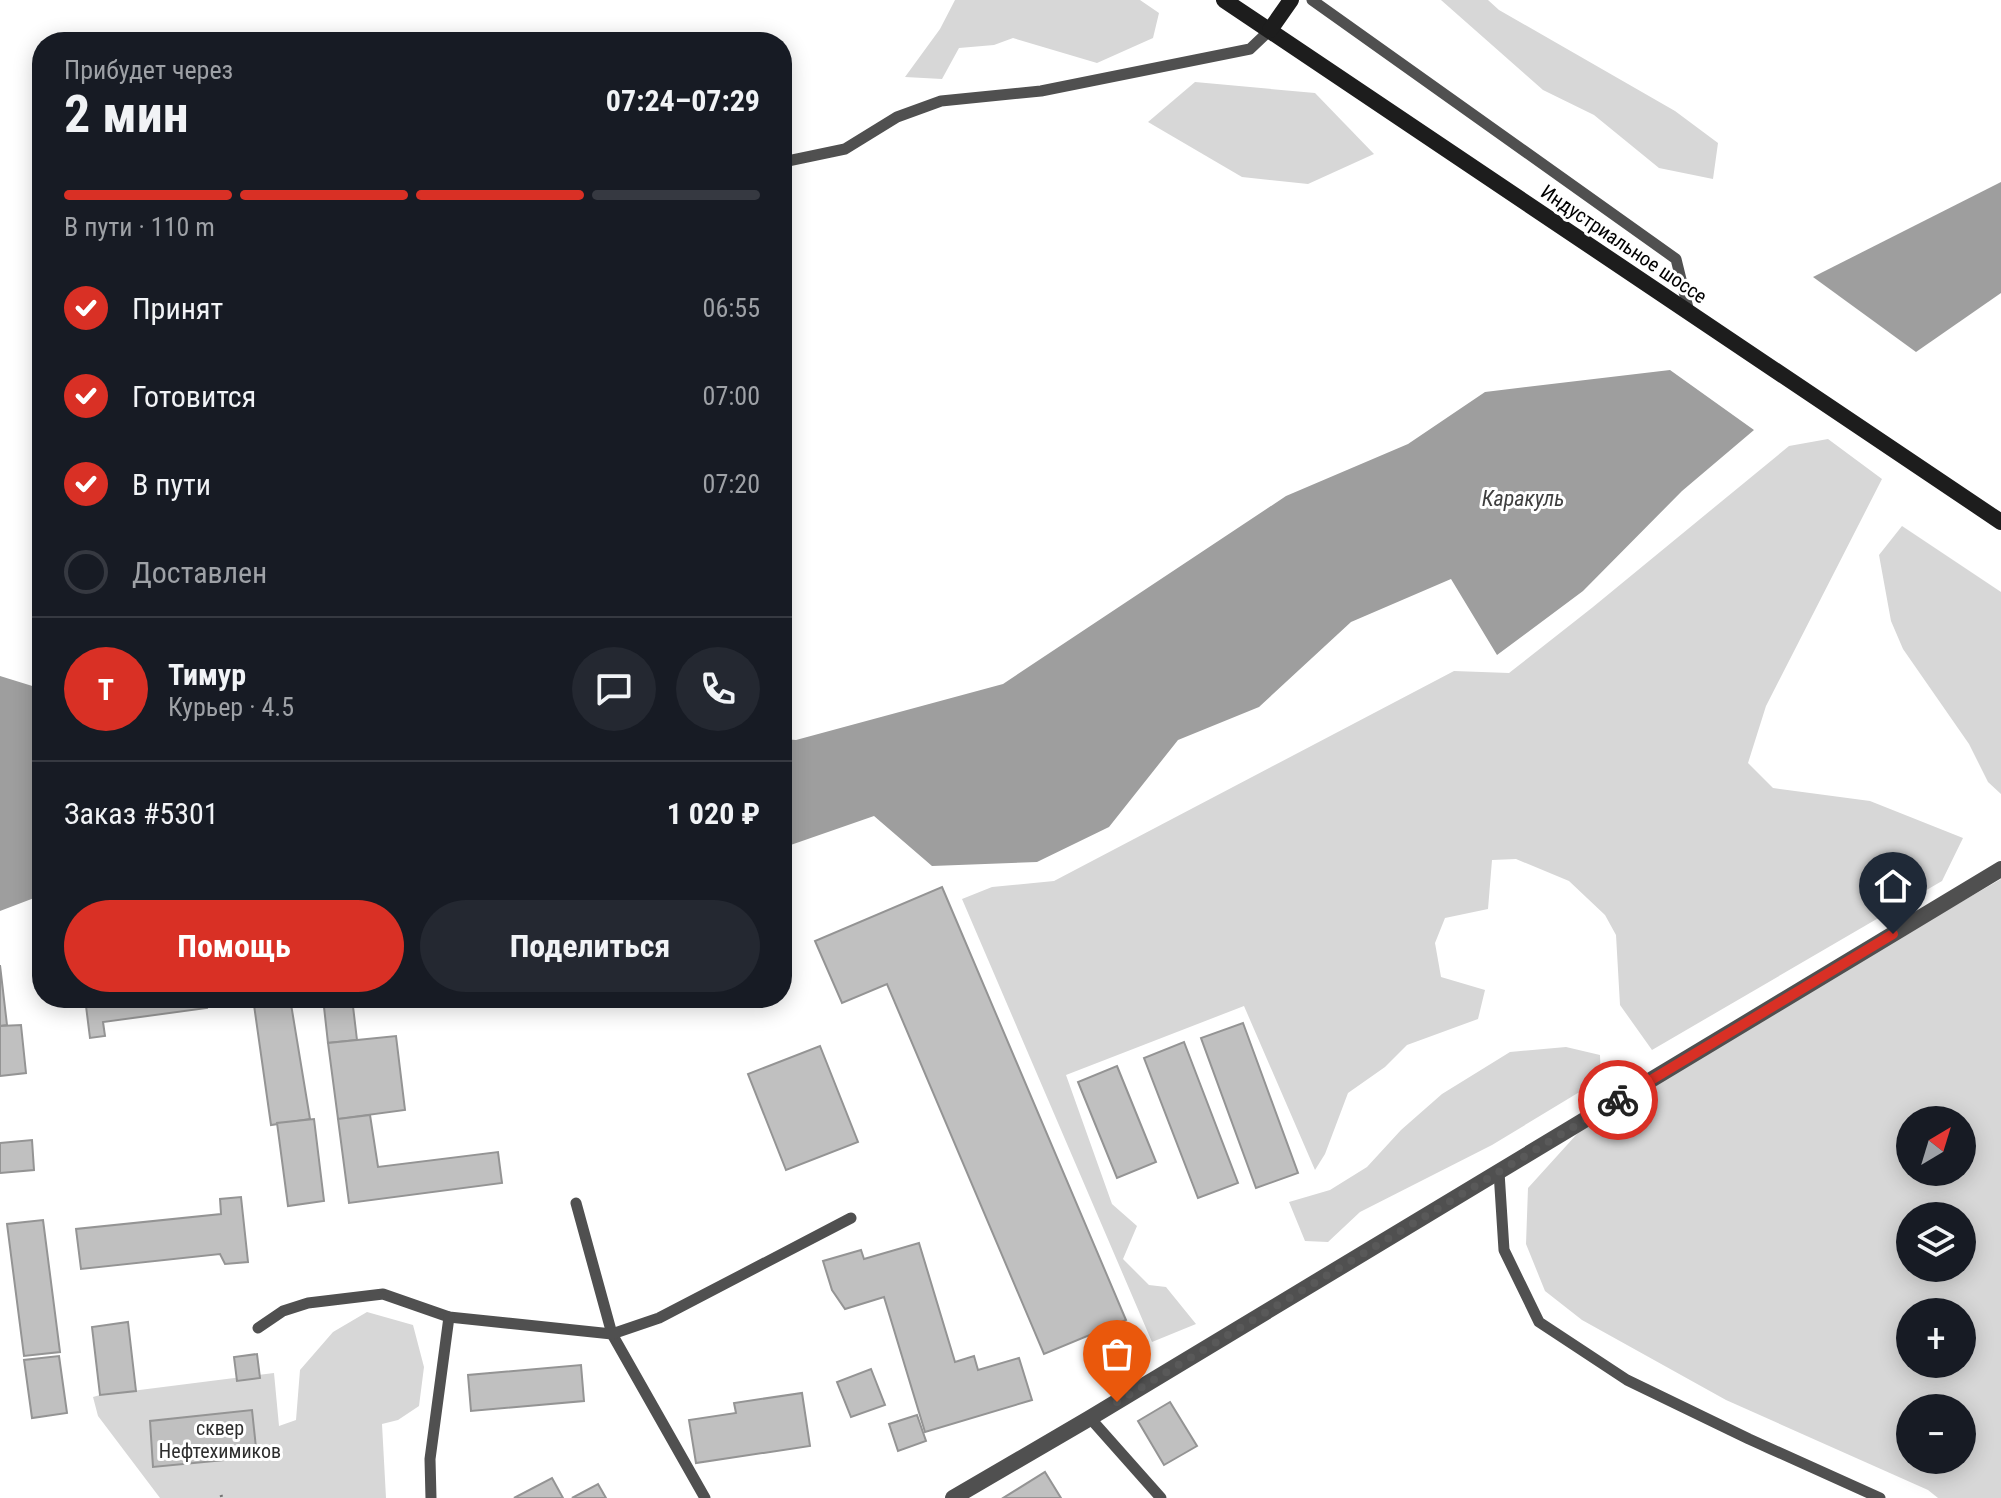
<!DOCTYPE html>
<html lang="ru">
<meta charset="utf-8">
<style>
:root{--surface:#171b24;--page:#242831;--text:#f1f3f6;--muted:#9ea1a6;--line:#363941;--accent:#d93025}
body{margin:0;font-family:"Roboto Condensed",sans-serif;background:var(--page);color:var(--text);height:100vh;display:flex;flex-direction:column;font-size:30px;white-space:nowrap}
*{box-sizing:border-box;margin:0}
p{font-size:26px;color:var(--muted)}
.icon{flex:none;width:44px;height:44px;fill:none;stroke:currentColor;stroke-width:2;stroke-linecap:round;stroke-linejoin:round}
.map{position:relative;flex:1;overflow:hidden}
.sheet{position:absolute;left:32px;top:32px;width:760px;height:976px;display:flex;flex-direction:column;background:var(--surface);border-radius:32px;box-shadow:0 4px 20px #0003}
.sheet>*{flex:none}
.needle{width:52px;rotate:38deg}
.fabs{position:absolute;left:1896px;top:1106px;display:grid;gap:16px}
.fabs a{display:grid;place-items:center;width:80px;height:80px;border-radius:50%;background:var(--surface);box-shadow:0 4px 20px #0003;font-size:40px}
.pin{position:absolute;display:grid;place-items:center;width:68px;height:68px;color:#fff;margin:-82px -34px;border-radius:50% 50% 50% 0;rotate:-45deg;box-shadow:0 0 8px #0007}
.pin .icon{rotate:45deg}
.courier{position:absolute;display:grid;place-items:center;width:80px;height:80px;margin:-40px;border:6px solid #d93025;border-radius:50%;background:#fff;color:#222;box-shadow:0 2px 10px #0007}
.head em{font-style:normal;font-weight:700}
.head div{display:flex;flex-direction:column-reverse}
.head{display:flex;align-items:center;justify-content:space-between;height:136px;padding:0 32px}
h1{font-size:52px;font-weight:700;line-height:60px}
.bar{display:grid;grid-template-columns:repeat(4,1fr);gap:12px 8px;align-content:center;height:96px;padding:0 32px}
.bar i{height:10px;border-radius:6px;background:var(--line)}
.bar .active{background:var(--accent)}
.bar p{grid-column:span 4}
.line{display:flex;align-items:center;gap:20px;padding:0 32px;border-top:2px solid var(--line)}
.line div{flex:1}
.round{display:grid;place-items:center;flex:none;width:84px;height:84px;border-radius:42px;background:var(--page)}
ol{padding:0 32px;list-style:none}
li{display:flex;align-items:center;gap:24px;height:88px}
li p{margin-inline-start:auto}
li .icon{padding:8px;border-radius:50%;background:var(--accent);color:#fff;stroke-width:4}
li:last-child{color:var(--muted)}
li i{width:44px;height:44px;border:4px solid var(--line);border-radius:50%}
.cta{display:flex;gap:16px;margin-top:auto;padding:16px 32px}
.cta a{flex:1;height:92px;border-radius:48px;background:var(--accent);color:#fff;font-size:32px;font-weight:700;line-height:92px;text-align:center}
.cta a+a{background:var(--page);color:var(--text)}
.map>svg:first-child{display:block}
.green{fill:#d7d7d7;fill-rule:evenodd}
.water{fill:#9e9e9e}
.building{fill:#c0c0c0;stroke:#949494;stroke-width:2}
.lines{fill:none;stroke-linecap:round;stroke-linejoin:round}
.path{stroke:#727272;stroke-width:3;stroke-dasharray:2 4;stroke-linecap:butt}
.lane{stroke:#505050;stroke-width:11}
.street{stroke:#505050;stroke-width:16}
.secondary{stroke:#1d1d1d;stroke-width:16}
.done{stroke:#595959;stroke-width:8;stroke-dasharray:0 14.4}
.route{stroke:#d93025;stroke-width:10}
.labels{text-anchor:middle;stroke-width:6;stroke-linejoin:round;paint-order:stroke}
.street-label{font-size:20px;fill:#000;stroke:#fff}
.park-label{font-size:20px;fill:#2e2e2e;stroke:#fff}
.water-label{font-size:22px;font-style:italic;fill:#3f3f3f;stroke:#fff}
</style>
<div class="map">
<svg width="2001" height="1498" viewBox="0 0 2001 1498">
<rect width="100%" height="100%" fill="#fff"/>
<g class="green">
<polygon points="955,0 1140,0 1159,13 1153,38 1097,63 1013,38 994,45 959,48 942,79 905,77 940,29"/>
<polygon points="1441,0 1488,0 1499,10 1675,111 1718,143 1713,179 1659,168 1594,115 1543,90"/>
<polygon points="1195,82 1315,93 1374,154 1308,184 1242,177 1148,122"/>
<polygon points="1828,439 1882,479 1766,706 1748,763 1773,788 1870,801 1963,838 1942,881 1652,1050 1620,1005 1616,935 1605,915 1569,881 1516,859 1492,860 1488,909 1445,918 1435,943 1441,977 1485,990 1478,1019 1407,1045 1385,1067 1348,1093 1325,1154 1315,1170 1244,1006 1066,1075 1112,1204 1137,1226 1123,1259 1149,1285 1166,1287 1196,1324 1152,1342 962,899 992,887 1054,881 1454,671 1509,673 1593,607 1789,446"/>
<polygon points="1902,526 2001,592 2001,794 1988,782 1969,744 1903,649 1891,621 1879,555"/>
<path d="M 2001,879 L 2001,1498 L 1938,1498 L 1928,1490 L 1726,1400 L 1582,1320 L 1545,1291 L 1526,1244 L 1528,1188 L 1596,1113 ZM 1910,1120 L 1962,1120 L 1962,1172 L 1910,1172 ZM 1910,1216 L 1962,1216 L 1962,1268 L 1910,1268 ZM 1910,1312 L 1962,1312 L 1962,1364 L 1910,1364 ZM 1910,1408 L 1962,1408 L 1962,1460 L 1910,1460 Z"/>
<polygon points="1566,1047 1600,1055 1601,1079 1492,1145 1360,1212 1328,1242 1305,1241 1289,1202 1330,1190 1367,1167 1401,1130 1442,1094 1510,1052"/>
<polygon points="367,1312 413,1325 424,1367 419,1406 398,1420 382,1424 386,1498 160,1498 98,1416 93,1397 100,1395 274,1373 279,1426 296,1420 300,1370 333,1332"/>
</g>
<g class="water">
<polygon points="2001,182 2001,293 1916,352 1813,277"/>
<polygon points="1670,370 1754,430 1682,491 1583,591 1497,655 1451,579 1351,622 1259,707 1178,740 1109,827 1037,862 932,866 874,816 782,848 782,739 796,740 1003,684 1286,496 1408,444 1485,392"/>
<polygon points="0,676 42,689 42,895 0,911"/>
</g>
<g class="building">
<polygon points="942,887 1126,1320 1044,1354 887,984 842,1003 815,941"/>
<polygon points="0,965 7,1025 0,1026"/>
<polygon points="85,998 206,998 207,1008 103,1022 105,1036 90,1038"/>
<polygon points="253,998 290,998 310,1119 271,1125"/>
<polygon points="323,998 352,998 357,1040 328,1043"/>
<polygon points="1243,1023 1298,1173 1256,1188 1201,1038"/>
<polygon points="21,1025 26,1073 0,1076 0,1026"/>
<polygon points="396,1036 405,1110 338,1119 328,1043"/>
<polygon points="1184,1042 1238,1183 1198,1198 1144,1058"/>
<polygon points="820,1046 858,1142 786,1170 748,1074"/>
<polygon points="1117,1066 1156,1162 1117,1178 1078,1082"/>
<polygon points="370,1115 378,1167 498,1152 502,1183 349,1203 338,1119"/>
<polygon points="314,1119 324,1201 288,1206 277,1123"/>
<polygon points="32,1140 34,1170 0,1173 0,1143"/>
<polygon points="241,1197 248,1262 225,1264 220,1254 81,1269 76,1229 221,1214 220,1199"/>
<polygon points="43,1220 60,1352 24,1356 7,1224"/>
<polygon points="919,1243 955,1362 974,1356 978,1370 1019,1358 1032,1400 925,1432 884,1297 845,1309 832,1290 823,1261 861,1250 864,1259"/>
<polygon points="128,1322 136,1391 100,1395 92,1327"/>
<polygon points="257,1354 260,1378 237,1381 234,1357"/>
<polygon points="59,1356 67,1413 32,1418 24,1360"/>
<polygon points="581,1365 584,1401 471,1411 468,1375"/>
<polygon points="871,1369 885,1405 851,1417 837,1382"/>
<polygon points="802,1393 810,1446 696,1463 689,1420 736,1413 734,1403"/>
<polygon points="1170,1402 1197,1446 1164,1465 1138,1421"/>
<polygon points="252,1410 257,1457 153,1467 150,1421"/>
<polygon points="917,1415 926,1441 898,1451 889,1424"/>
<polygon points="1045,1472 1061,1498 1003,1498"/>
<polygon points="552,1478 563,1498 514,1498"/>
<polygon points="598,1484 606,1498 572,1498"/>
</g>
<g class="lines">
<polyline class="path" points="221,1495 222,1498"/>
<g class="lane">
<polyline points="1312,0 1676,259 1689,312"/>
<polyline points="783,162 845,149 897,117 941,101 1041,91 1250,49 1270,30"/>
<polyline points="1499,1172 1504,1250 1539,1322 1627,1380 1749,1439 1880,1498"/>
<polyline points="576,1203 612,1334 705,1498"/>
<polyline points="258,1328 283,1311 308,1303 383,1294 449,1317 612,1334 659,1318 851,1218"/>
<polyline points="1090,1418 1161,1498"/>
<polyline points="431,1498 430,1459 449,1317"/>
</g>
<polyline class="street" points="953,1498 1090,1418 2001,869"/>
<g class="secondary">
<polyline points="1224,0 2001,522"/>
<polyline points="1270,30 1291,0"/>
</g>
</g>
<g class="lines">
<polyline class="done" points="1117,1402 1618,1100"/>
<polyline class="route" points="1618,1100 1893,934"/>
</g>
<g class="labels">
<g class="street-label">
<text transform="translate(1624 244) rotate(34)" y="7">Индустриальное шоссе</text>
</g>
<g class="park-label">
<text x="220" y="1435">сквер<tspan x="220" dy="23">Нефтехимиков</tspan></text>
</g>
<g class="water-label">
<text x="1523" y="506">Каракуль</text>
</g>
</g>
</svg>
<div class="fabs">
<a><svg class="needle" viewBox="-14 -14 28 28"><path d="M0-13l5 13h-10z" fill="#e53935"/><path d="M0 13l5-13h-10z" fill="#9ea1a6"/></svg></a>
<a><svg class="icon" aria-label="layers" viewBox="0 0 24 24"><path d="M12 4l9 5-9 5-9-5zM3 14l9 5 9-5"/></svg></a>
<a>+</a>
<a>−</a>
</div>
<div class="pin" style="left:1117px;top:1402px;background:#ea580c"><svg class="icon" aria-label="bag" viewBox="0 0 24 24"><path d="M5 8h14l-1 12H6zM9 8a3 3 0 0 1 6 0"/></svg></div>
<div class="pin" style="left:1893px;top:934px;background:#1f2937"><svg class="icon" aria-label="home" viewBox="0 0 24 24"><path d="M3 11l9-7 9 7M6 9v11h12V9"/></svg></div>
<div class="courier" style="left:1618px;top:1100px"><svg class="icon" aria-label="bike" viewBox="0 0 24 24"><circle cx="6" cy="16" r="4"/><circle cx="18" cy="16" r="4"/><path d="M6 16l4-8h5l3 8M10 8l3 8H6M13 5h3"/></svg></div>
<section class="sheet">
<div class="head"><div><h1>2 мин</h1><p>Прибудет через</p></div><em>07:24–07:29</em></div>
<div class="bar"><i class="active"></i><i class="active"></i><i class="active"></i><i></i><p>В пути · 110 m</p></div>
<ol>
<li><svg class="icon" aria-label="check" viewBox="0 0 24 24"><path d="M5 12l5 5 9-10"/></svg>Принят<p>06:55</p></li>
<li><svg class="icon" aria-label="check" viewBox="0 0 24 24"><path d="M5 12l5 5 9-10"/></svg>Готовится<p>07:00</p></li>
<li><svg class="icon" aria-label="check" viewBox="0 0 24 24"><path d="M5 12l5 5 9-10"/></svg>В пути<p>07:20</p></li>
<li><i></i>Доставлен</li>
</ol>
<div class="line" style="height:144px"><b class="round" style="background:var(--accent);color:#fff">Т</b><div><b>Тимур</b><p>Курьер · 4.5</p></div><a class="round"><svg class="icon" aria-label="chat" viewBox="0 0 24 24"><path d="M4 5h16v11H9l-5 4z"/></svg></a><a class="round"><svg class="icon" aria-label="phone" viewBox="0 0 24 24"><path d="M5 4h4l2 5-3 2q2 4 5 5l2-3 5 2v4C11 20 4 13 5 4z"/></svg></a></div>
<div class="line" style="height:104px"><div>Заказ #5301</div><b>1 020 ₽</b></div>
<div class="cta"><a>Помощь</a><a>Поделиться</a></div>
</section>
</div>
